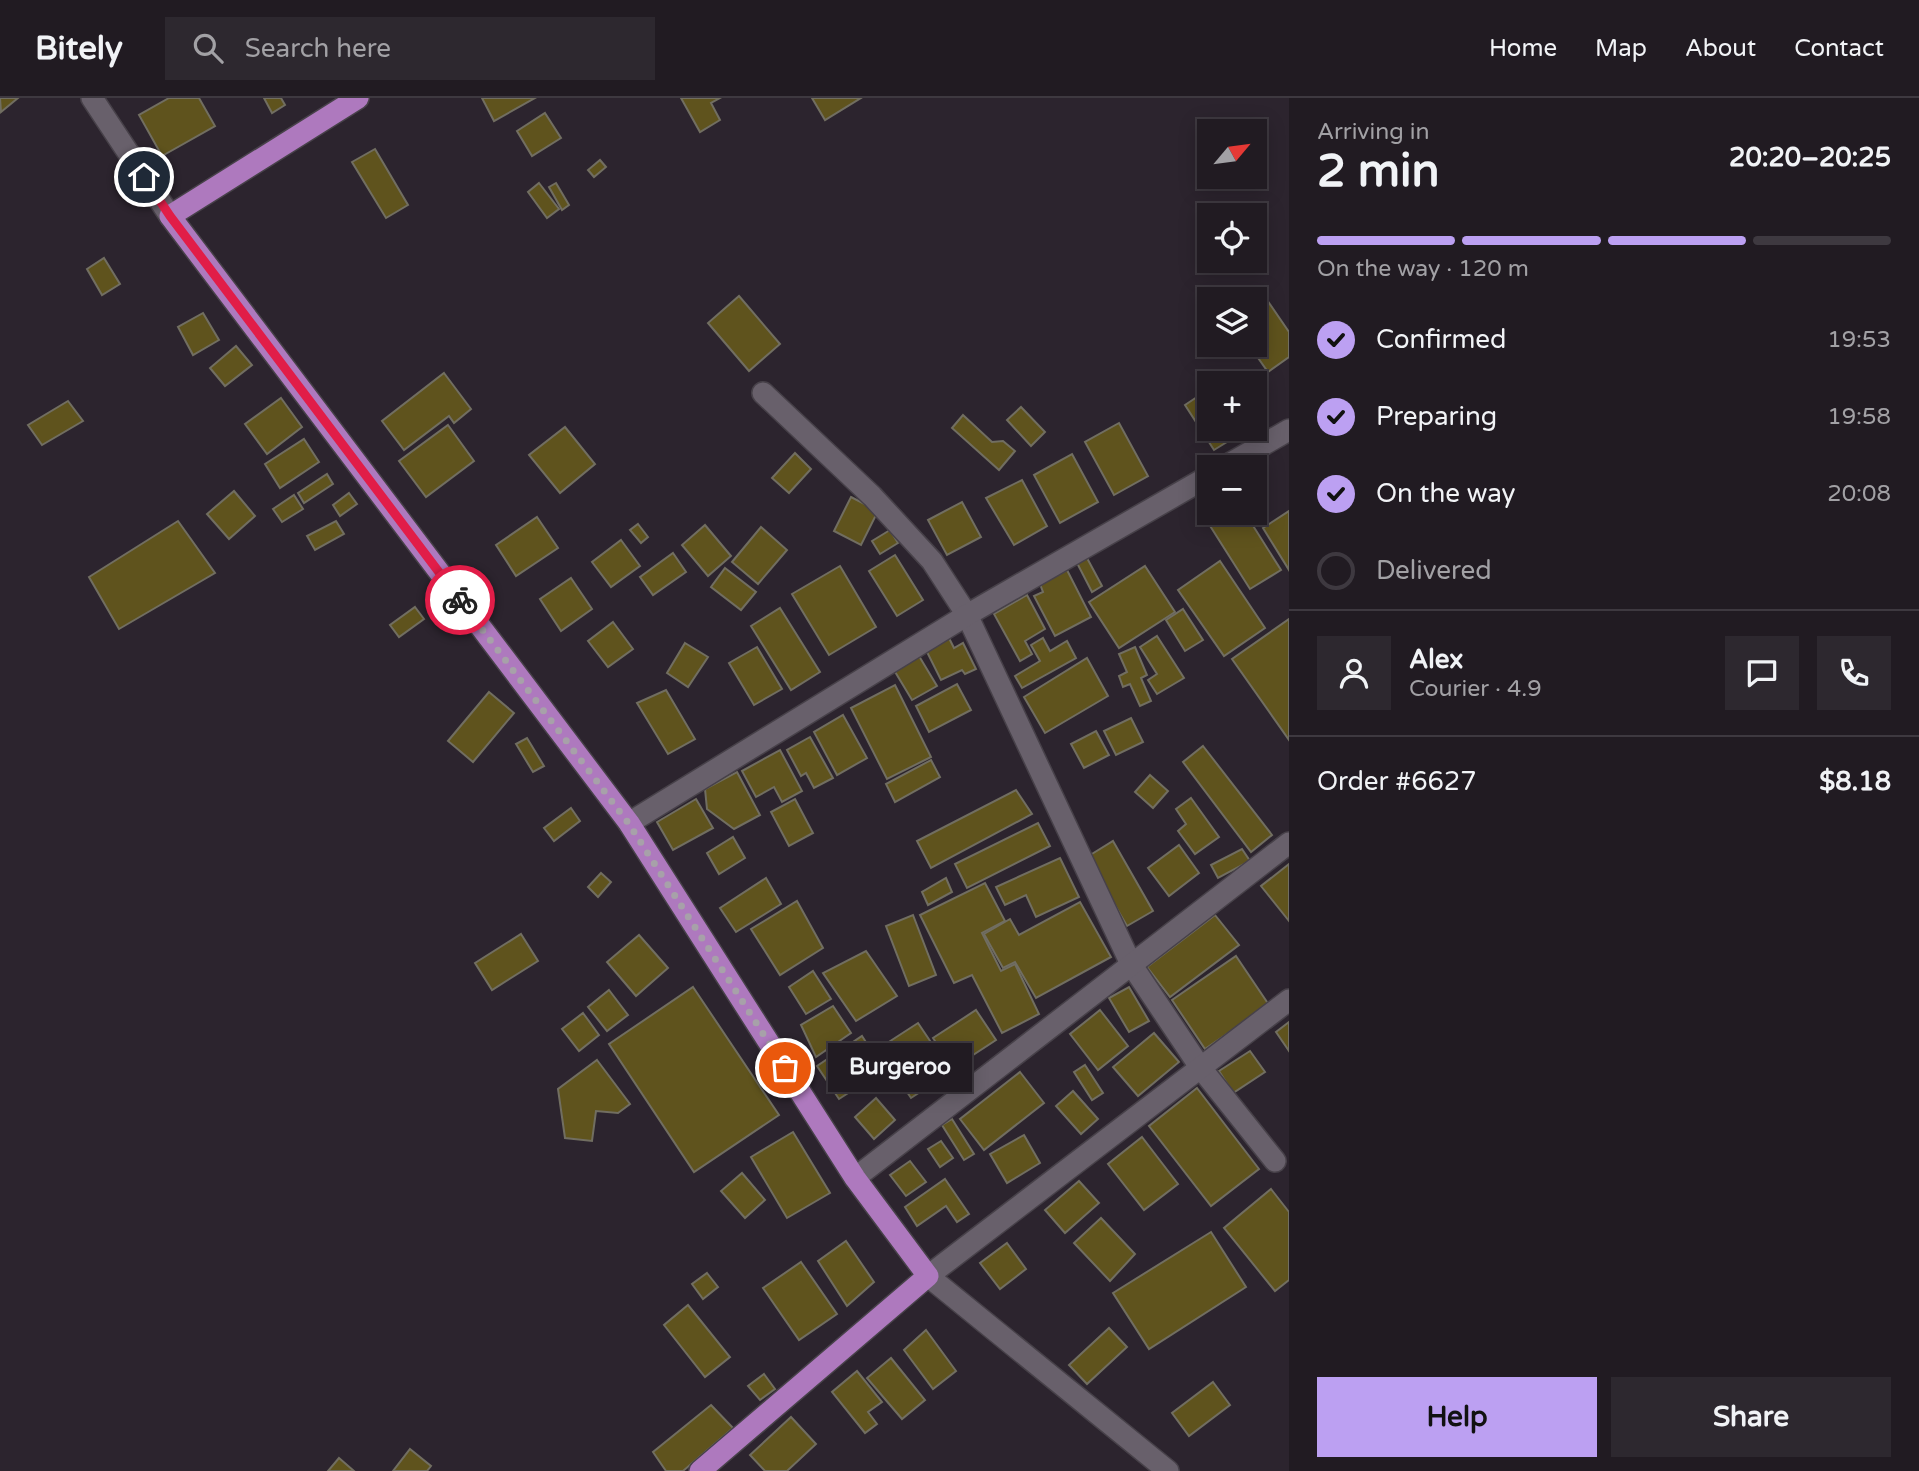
<!DOCTYPE html>
<meta charset="utf-8">
<style>
:root{--surface:#211b22;--page:#2d282f;--text:#f1f3f6;--muted:#a2a1a5;--line:#3e3940;--accent:#bca0f2}
body{margin:0;font-family:"Varela Round",sans-serif;background:var(--page);color:var(--text);height:100vh;display:flex;flex-direction:column;font-size:26px;white-space:nowrap}
*{box-sizing:border-box;margin:0}
p{font-size:23px;color:var(--muted)}
.icon{flex:none;width:38px;height:38px;fill:none;stroke:currentColor;stroke-width:2;stroke-linecap:round;stroke-linejoin:round}
.map{position:relative;flex:1;overflow:hidden}
.side{display:flex;flex-direction:column;background:var(--surface);width:630px}
.side>*{flex:none}
.needle{width:46px;rotate:61deg}
.buttons{position:absolute;left:1197px;top:21px;display:grid;gap:14px}
.buttons a{display:grid;place-items:center;width:70px;height:70px;border-radius:0px;background:var(--surface);box-shadow:0 4px 18px #0003,0 0 0 2px var(--line);font-size:35px}
.pin{position:absolute;display:grid;place-items:center;width:60px;height:60px;color:#fff;margin:-30px;border:4px solid #fff;border-radius:50%;box-shadow:0 2px 7px #0007}
.courier{position:absolute;display:grid;place-items:center;width:70px;height:70px;margin:-35px;border:5px solid #e11d48;border-radius:50%;background:#fff;color:#222;box-shadow:0 2px 9px #0007}
.bubble{position:absolute;height:49px;border-radius:0px;background:var(--surface);box-shadow:0 4px 18px #0003,0 0 0 2px var(--line);font-size:23px;font-weight:700;line-height:49px;text-align:center}
.summary em{font-style:normal;font-weight:700}
.summary div{display:flex;flex-direction:column-reverse}
.summary{display:flex;align-items:center;justify-content:space-between;height:119px;padding:0 28px}
h1{font-size:46px;font-weight:700;line-height:52px}
.bar{display:grid;grid-template-columns:repeat(4,1fr);gap:10px 7px;align-content:center;height:84px;padding:0 28px}
.bar i{height:9px;border-radius:5px;background:var(--line)}
.bar .on{background:var(--accent)}
.bar p{grid-column:span 4}
.line{display:flex;align-items:center;gap:18px;padding:0 28px;border-top:2px solid var(--line)}
.line div{flex:1}
.round{display:grid;place-items:center;flex:none;width:74px;height:74px;border-radius:0px;background:var(--page)}
ol{padding:0 28px;list-style:none}
li{display:flex;align-items:center;gap:21px;height:77px}
li p{margin-inline-start:auto}
li .icon{padding:7px;border-radius:50%;background:var(--accent);color:#111;stroke-width:4}
li:last-child{color:var(--muted)}
li i{width:38px;height:38px;border:4px solid var(--line);border-radius:50%}
.primary-button{display:flex;gap:14px;margin-top:auto;padding:14px 28px}
.primary-button a{flex:1;height:80px;border-radius:0px;background:var(--accent);color:#111;font-size:28px;font-weight:700;line-height:80px;text-align:center}
.primary-button a+a{background:var(--page);color:var(--text)}
header{display:flex;align-items:center;gap:42px;box-sizing:border-box;height:98px;padding:0 35px;background:var(--surface);border-bottom:2px solid var(--line)}
header strong{font-size:33px}
nav{display:flex;gap:38px;margin-inline-start:auto;font-size:24px}
.search{width:490px;height:63px;background:var(--page);display:flex;align-items:center;gap:18px;box-sizing:border-box;padding:0 24px;border-radius:0px;color:var(--muted);font-size:26px}
main{display:flex;flex:1;min-height:0}
.map>svg:first-child{display:block}
.building{fill:#5f531d;stroke:#716e61;stroke-width:2}
.lines{fill:none;stroke-linecap:round;stroke-linejoin:round}
.minor-casing{stroke:#474149;stroke-width:24}
.major-casing{stroke:#474149;stroke-width:24}
.minor{stroke:#68606b;stroke-width:21}
.major{stroke:#ae79be;stroke-width:21}
.done{stroke:#a7a1a9;stroke-width:7;stroke-dasharray:0 12.6}
.route{stroke:#e11d48;stroke-width:9}
</style>
<header>
<strong>Bitely</strong>
<div class="search"><svg class="icon" aria-label="search" viewBox="0 0 24 24"><circle cx="10" cy="10" r="6"/><path d="M15 15l6 6"/></svg>Search here</div>
<nav><a>Home</a><a>Map</a><a>About</a><a>Contact</a></nav>
</header>
<main>
<div class="map">
<svg width="1289" height="1373" viewBox="0 0 1289 1373">
<rect width="100%" height="100%" fill="#2c242e"/>
<g class="building">
<polygon points="0,0 18,0 1,14"/>
<polygon points="169,0 199,0 215,28 162,58 139,17"/>
<polygon points="264,0 281,0 285,7 272,15"/>
<polygon points="482,0 535,0 494,23"/>
<polygon points="681,0 720,0 711,5 720,22 700,34"/>
<polygon points="812,0 861,0 825,22"/>
<polygon points="545,15 561,40 532,58 517,33"/>
<polygon points="375,51 408,107 386,120 352,64"/>
<polygon points="600,62 606,69 594,79 588,72"/>
<polygon points="539,85 559,111 547,120 528,94"/>
<polygon points="556,85 569,107 562,112 549,89"/>
<polygon points="104,160 120,186 102,197 87,171"/>
<polygon points="1263,196 1289,234 1289,259 1268,274 1249,247 1255,247 1255,202"/>
<polygon points="739,198 780,246 749,273 708,225"/>
<polygon points="203,215 219,242 193,257 178,229"/>
<polygon points="236,248 252,267 225,288 210,270"/>
<polygon points="444,275 471,311 454,325 449,318 404,352 382,323"/>
<polygon points="1209,291 1209,331 1248,331 1214,352 1185,307"/>
<polygon points="281,300 302,329 267,356 245,326"/>
<polygon points="68,303 83,323 42,347 28,327"/>
<polygon points="1021,309 1045,334 1031,348 1007,322"/>
<polygon points="963,317 992,344 1003,343 1015,353 999,372 952,330"/>
<polygon points="1119,325 1148,378 1114,397 1085,344"/>
<polygon points="448,327 474,363 426,399 399,363"/>
<polygon points="565,329 595,366 560,395 529,357"/>
<polygon points="304,341 319,364 280,390 265,366"/>
<polygon points="795,355 811,371 789,395 772,380"/>
<polygon points="1072,356 1098,404 1060,425 1034,377"/>
<polygon points="327,376 333,386 304,405 298,395"/>
<polygon points="1022,382 1047,428 1014,447 986,400"/>
<polygon points="234,393 255,418 229,441 207,416"/>
<polygon points="349,395 357,406 340,418 333,407"/>
<polygon points="294,397 303,411 282,424 273,411"/>
<polygon points="851,399 878,413 861,447 834,433"/>
<polygon points="962,404 981,439 947,457 928,422"/>
<polygon points="1209,406 1209,415 1245,415 1281,472 1250,491 1200,412"/>
<polygon points="1289,413 1289,472 1263,430"/>
<polygon points="537,419 558,450 516,478 496,447"/>
<polygon points="178,423 215,475 119,531 89,479"/>
<polygon points="336,423 344,436 315,452 307,438"/>
<polygon points="638,426 648,439 641,445 630,432"/>
<polygon points="705,427 731,458 708,478 682,447"/>
<polygon points="761,429 787,452 758,486 732,464"/>
<polygon points="890,432 898,445 880,456 872,443"/>
<polygon points="621,442 640,468 611,489 592,464"/>
<polygon points="673,455 686,474 653,497 640,479"/>
<polygon points="895,457 923,502 897,518 869,473"/>
<polygon points="1087,460 1102,488 1092,494 1077,465"/>
<polygon points="1220,463 1265,530 1224,558 1178,492"/>
<polygon points="840,468 876,529 829,557 792,496"/>
<polygon points="1145,468 1175,514 1119,550 1089,504"/>
<polygon points="725,470 756,494 741,512 711,489"/>
<polygon points="1067,472 1091,519 1055,538 1034,498 1043,494 1040,486"/>
<polygon points="571,480 592,511 561,533 540,501"/>
<polygon points="1027,497 1045,531 1025,543 1032,556 1020,563 994,516"/>
<polygon points="415,509 424,521 399,539 390,527"/>
<polygon points="780,510 820,574 791,592 751,528"/>
<polygon points="1183,511 1203,542 1185,553 1166,522"/>
<polygon points="1289,521 1289,642 1232,561"/>
<polygon points="613,524 633,551 608,569 588,543"/>
<polygon points="1157,538 1184,580 1157,596 1148,582 1157,576 1140,549"/>
<polygon points="949,540 954,550 963,545 976,571 965,576 962,572 941,582 926,552"/>
<polygon points="1043,540 1050,553 1067,543 1076,560 1022,590 1015,578 1040,563 1031,547"/>
<polygon points="685,545 708,559 688,589 667,575"/>
<polygon points="757,549 782,591 754,607 729,565"/>
<polygon points="1135,549 1147,577 1141,580 1151,603 1140,608 1130,586 1123,589 1119,578 1127,574 1119,556"/>
<polygon points="919,558 937,588 912,602 894,572"/>
<polygon points="1087,560 1108,598 1045,635 1024,599"/>
<polygon points="957,586 971,612 929,634 916,608"/>
<polygon points="895,587 931,659 887,681 851,610"/>
<polygon points="666,592 695,641 668,656 637,605"/>
<polygon points="489,594 514,615 473,664 448,643"/>
<polygon points="843,617 867,660 837,677 814,634"/>
<polygon points="1131,620 1143,644 1116,657 1104,633"/>
<polygon points="1096,633 1109,657 1084,670 1071,646"/>
<polygon points="810,639 833,680 814,690 806,675 801,678 787,652"/>
<polygon points="527,640 544,668 533,674 516,646"/>
<polygon points="1203,648 1272,737 1251,754 1183,664"/>
<polygon points="780,652 802,693 782,704 774,689 756,699 742,673"/>
<polygon points="931,662 940,679 895,704 886,686"/>
<polygon points="737,674 760,717 734,731 707,711 705,691"/>
<polygon points="1150,677 1168,693 1153,710 1135,694"/>
<polygon points="1016,692 1032,716 931,770 917,743"/>
<polygon points="1191,700 1219,739 1195,756 1178,733 1186,726 1176,711"/>
<polygon points="696,701 713,730 673,752 657,724"/>
<polygon points="795,701 813,735 789,748 771,714"/>
<polygon points="571,710 580,723 554,743 544,730"/>
<polygon points="1038,725 1050,748 967,790 955,766"/>
<polygon points="733,739 745,760 719,776 707,755"/>
<polygon points="1113,743 1153,813 1127,828 1087,759"/>
<polygon points="1179,747 1199,775 1169,798 1148,770"/>
<polygon points="1242,751 1250,763 1218,780 1211,767"/>
<polygon points="1060,760 1079,799 1036,819 1026,797 1005,807 996,789"/>
<polygon points="1289,766 1289,823 1261,788"/>
<polygon points="601,775 611,784 598,799 588,789"/>
<polygon points="766,780 781,806 736,834 720,810"/>
<polygon points="946,780 952,794 928,807 922,794"/>
<polygon points="985,785 1005,823 982,835 1001,873 1015,866 1039,916 1002,935 972,877 954,885 920,817"/>
<polygon points="797,803 823,850 780,877 751,831"/>
<polygon points="1080,804 1111,859 1036,900 1015,864 1003,870 984,836 1010,821 1019,837"/>
<polygon points="913,817 936,877 909,888 886,828"/>
<polygon points="1215,817 1239,847 1170,899 1147,869"/>
<polygon points="521,836 538,863 492,892 475,865"/>
<polygon points="639,837 668,870 636,898 607,864"/>
<polygon points="866,853 897,898 856,923 823,875"/>
<polygon points="1236,858 1269,907 1205,951 1172,902"/>
<polygon points="813,873 831,901 806,916 789,889"/>
<polygon points="693,889 779,1017 694,1074 609,946"/>
<polygon points="1129,889 1149,923 1129,934 1109,900"/>
<polygon points="609,892 628,917 607,933 588,909"/>
<polygon points="833,908 851,935 816,959 801,927"/>
<polygon points="976,912 996,942 953,970 933,940"/>
<polygon points="1100,912 1128,948 1098,972 1070,936"/>
<polygon points="583,915 599,937 579,953 562,931"/>
<polygon points="1289,924 1289,953 1276,934"/>
<polygon points="918,925 951,974 911,1000 878,951"/>
<polygon points="1154,935 1179,964 1138,998 1113,969"/>
<polygon points="862,938 884,972 839,1001 817,968"/>
<polygon points="1250,953 1265,974 1233,995 1219,973"/>
<polygon points="597,962 630,1006 618,1015 596,1013 592,1043 565,1040 558,991"/>
<polygon points="1085,967 1103,995 1092,1002 1074,974"/>
<polygon points="1020,974 1044,1005 984,1052 960,1021"/>
<polygon points="1197,990 1259,1071 1211,1108 1149,1028"/>
<polygon points="1073,993 1098,1021 1081,1036 1056,1008"/>
<polygon points="876,1000 895,1022 874,1041 855,1019"/>
<polygon points="952,1021 974,1056 964,1062 942,1027"/>
<polygon points="793,1034 830,1095 787,1120 751,1059"/>
<polygon points="1024,1037 1040,1065 1007,1085 990,1056"/>
<polygon points="1142,1039 1178,1086 1144,1112 1108,1066"/>
<polygon points="941,1043 953,1060 940,1069 928,1051"/>
<polygon points="910,1063 926,1084 906,1098 890,1077"/>
<polygon points="742,1075 765,1102 745,1120 721,1093"/>
<polygon points="945,1081 969,1116 957,1124 946,1108 917,1128 905,1109"/>
<polygon points="1079,1083 1099,1105 1065,1135 1045,1112"/>
<polygon points="1271,1091 1289,1114 1289,1182 1275,1193 1224,1130"/>
<polygon points="1101,1120 1135,1156 1110,1183 1074,1145"/>
<polygon points="1211,1134 1246,1189 1149,1251 1113,1195"/>
<polygon points="846,1143 874,1184 847,1208 818,1163"/>
<polygon points="1007,1145 1026,1171 1000,1191 980,1165"/>
<polygon points="801,1164 837,1216 799,1242 763,1190"/>
<polygon points="707,1175 718,1189 703,1201 692,1186"/>
<polygon points="688,1207 730,1259 705,1279 664,1227"/>
<polygon points="1109,1230 1127,1249 1087,1286 1069,1267"/>
<polygon points="926,1232 956,1273 933,1291 904,1252"/>
<polygon points="891,1260 925,1302 902,1321 867,1280"/>
<polygon points="857,1273 882,1304 868,1314 877,1326 865,1335 832,1294"/>
<polygon points="764,1276 775,1291 760,1302 748,1288"/>
<polygon points="1213,1284 1230,1307 1189,1338 1172,1315"/>
<polygon points="711,1307 733,1330 683,1373 666,1373 653,1354"/>
<polygon points="791,1319 816,1346 787,1373 765,1373 750,1357"/>
<polygon points="410,1351 431,1368 427,1373 393,1373"/>
<polygon points="339,1360 354,1373 328,1373"/>
</g>
<g class="lines">
<defs>
<g id="minor">
<polyline points="92,0 170,118"/>
<polyline points="763,295 872,398 932,463 967,517 1131,866 1200,969 1275,1063"/>
<polyline points="1224,369 1289,332"/>
<polyline points="629,725 967,517 1209,378"/>
<polyline points="855,1080 1289,745"/>
<polyline points="1168,1373 928,1178 1289,902"/>
</g>
<polyline id="major" points="358,0 170,118 629,725 855,1080 928,1178 700,1373"/>
</defs>
<use href="#minor" class="minor-casing"/>
<use href="#major" class="major-casing"/>
<use href="#minor" class="minor"/>
<use href="#major" class="major"/>
</g>
<g class="lines">
<polyline class="done" points="460,502 629,726 785,970"/>
<polyline class="route" points="144,79 170,118 460,502"/>
</g>
</svg>
<div class="buttons">
<a><svg class="needle" viewBox="-14 -14 28 28"><path d="M0-13l5 13h-10z" fill="#e53935"/><path d="M0 13l5-13h-10z" fill="#a2a1a5"/></svg></a>
<a><svg class="icon" aria-label="locate" viewBox="0 0 24 24"><circle cx="12" cy="12" r="6"/><path d="M12 2v4M12 18v4M2 12h4M18 12h4"/></svg></a>
<a><svg class="icon" aria-label="layers" viewBox="0 0 24 24"><path d="M12 4l9 5-9 5-9-5zM3 14l9 5 9-5"/></svg></a>
<a>+</a>
<a>−</a>
</div>
<div class="pin" style="left:785px;top:970px;background:#ea580c"><svg class="icon" aria-label="bag" viewBox="0 0 24 24"><path d="M5 8h14l-1 12H6zM9 8a3 3 0 0 1 6 0"/></svg></div>
<div class="pin" style="left:144px;top:79px;background:#1f2937"><svg class="icon" aria-label="home" viewBox="0 0 24 24"><path d="M3 11l9-7 9 7M6 9v11h12V9"/></svg></div>
<div class="courier" style="left:460px;top:502px"><svg class="icon" aria-label="bike" viewBox="0 0 24 24"><circle cx="6" cy="16" r="4"/><circle cx="18" cy="16" r="4"/><path d="M6 16l4-8h5l3 8M10 8l3 8H6M13 5h3"/></svg></div>
<div class="bubble" style="left:828px;top:945px;width:144px">Burgeroo</div>
</div>
<section class="side">
<div class="summary"><div><h1>2 min</h1><p>Arriving in</p></div><em>20:20–20:25</em></div>
<div class="bar"><i class="on"></i><i class="on"></i><i class="on"></i><i></i><p>On the way · 120 m</p></div>
<ol>
<li><svg class="icon" aria-label="check" viewBox="0 0 24 24"><path d="M5 12l5 5 9-10"/></svg>Confirmed<p>19:53</p></li>
<li><svg class="icon" aria-label="check" viewBox="0 0 24 24"><path d="M5 12l5 5 9-10"/></svg>Preparing<p>19:58</p></li>
<li><svg class="icon" aria-label="check" viewBox="0 0 24 24"><path d="M5 12l5 5 9-10"/></svg>On the way<p>20:08</p></li>
<li><i></i>Delivered</li>
</ol>
<div class="line" style="height:126px"><a class="round"><svg class="icon" aria-label="person" viewBox="0 0 24 24"><circle cx="12" cy="8" r="4"/><path d="M4 21q1-7 8-7t8 7"/></svg></a><div><b>Alex</b><p>Courier · 4.9</p></div><a class="round"><svg class="icon" aria-label="chat" viewBox="0 0 24 24"><path d="M4 5h16v11H9l-5 4z"/></svg></a><a class="round"><svg class="icon" aria-label="phone" viewBox="0 0 24 24"><path d="M5 4h4l2 5-3 2q2 4 5 5l2-3 5 2v4C11 20 4 13 5 4z"/></svg></a></div>
<div class="line" style="height:91px"><div>Order #6627</div><b>$8.18</b></div>
<div class="primary-button"><a>Help</a><a>Share</a></div>
</section>
</main>
